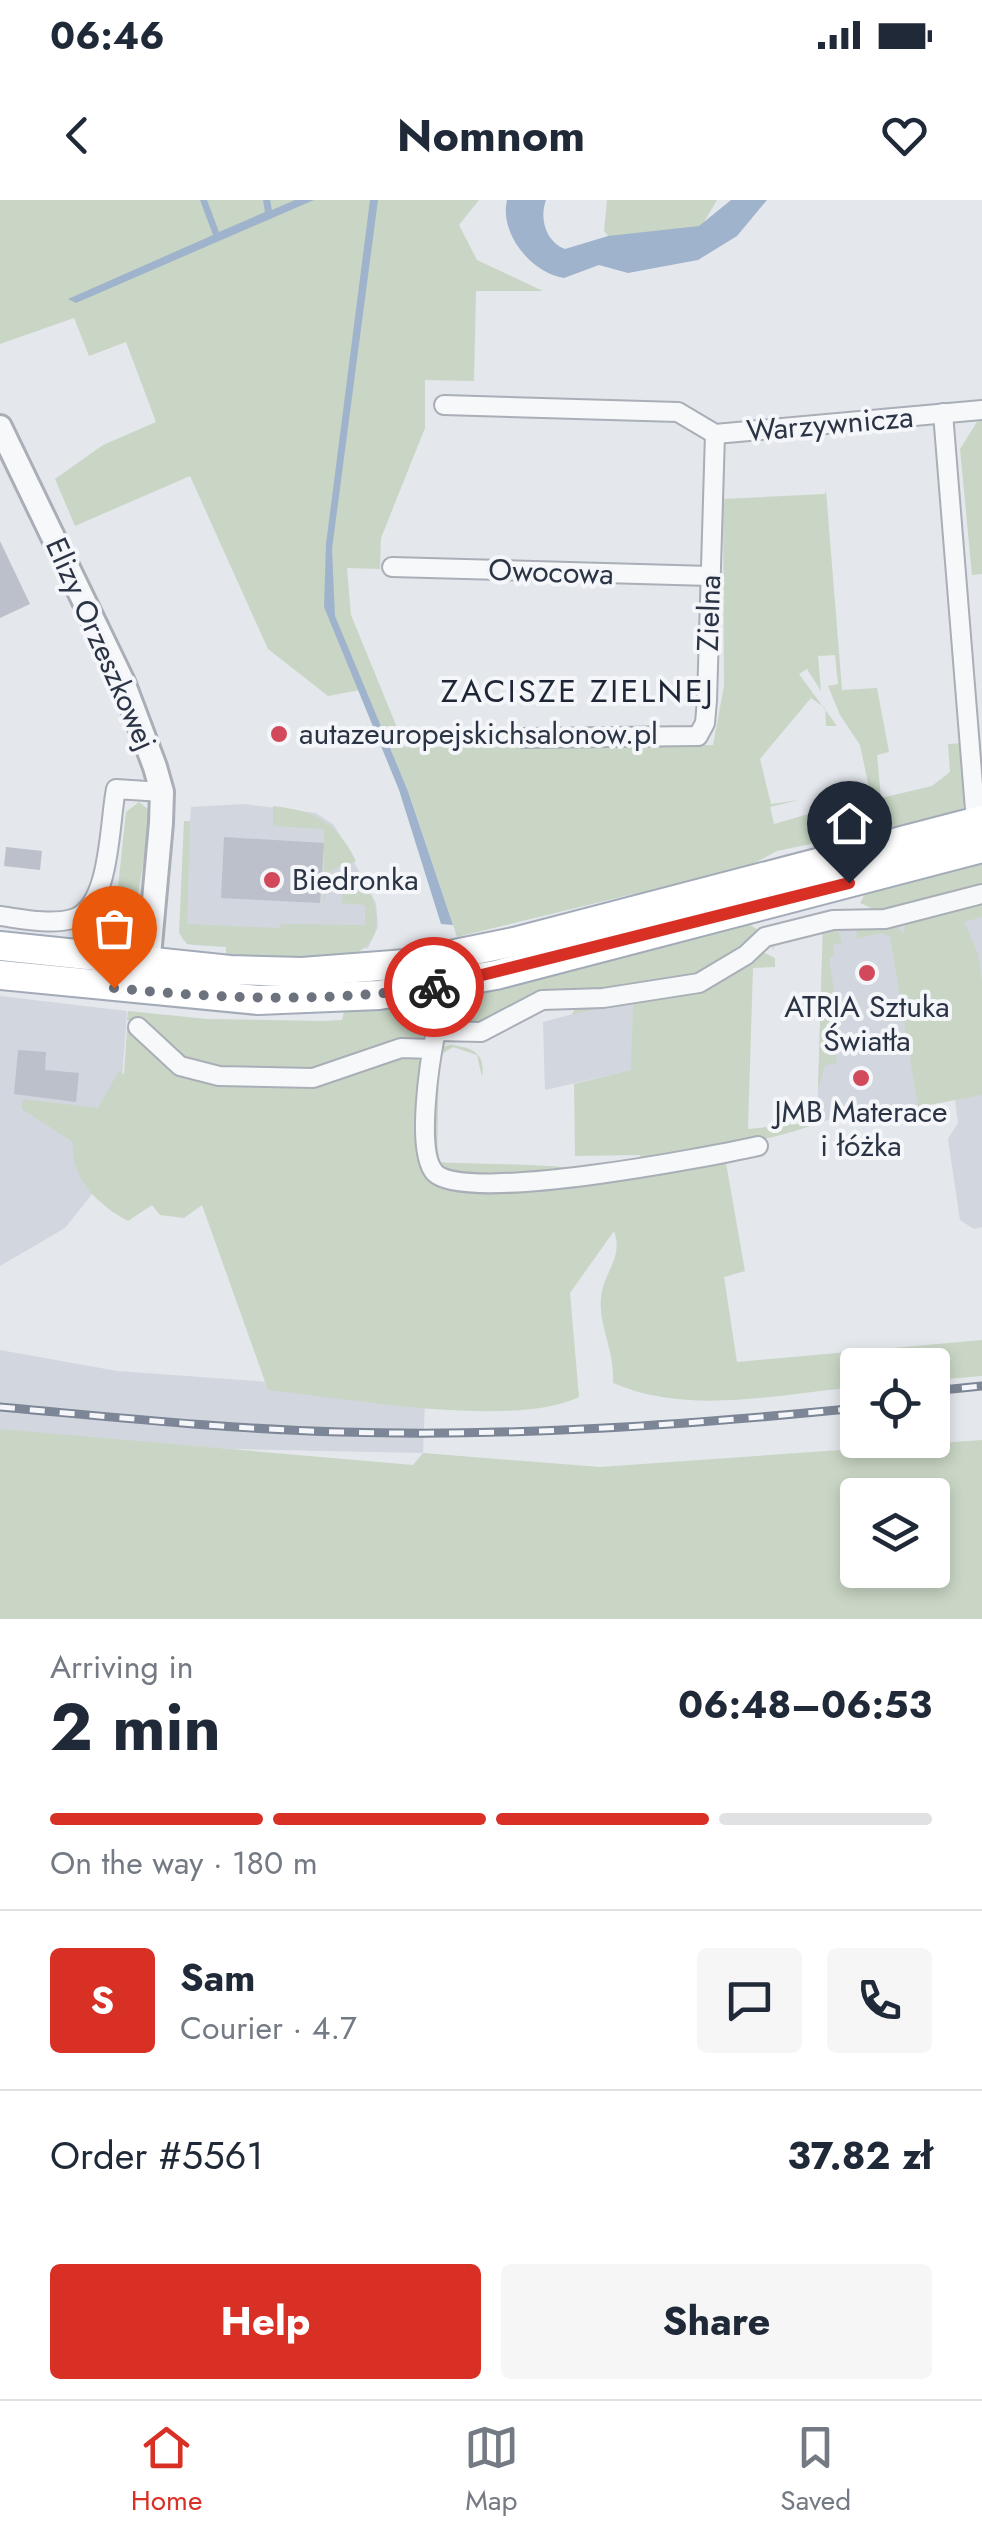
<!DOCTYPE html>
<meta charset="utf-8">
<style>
:root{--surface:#fff;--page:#f6f6f7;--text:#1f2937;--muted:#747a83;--line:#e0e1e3;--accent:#d93025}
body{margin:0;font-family:Jost,sans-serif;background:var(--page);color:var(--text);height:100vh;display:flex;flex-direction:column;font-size:38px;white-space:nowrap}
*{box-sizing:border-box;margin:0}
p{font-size:32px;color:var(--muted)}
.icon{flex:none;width:55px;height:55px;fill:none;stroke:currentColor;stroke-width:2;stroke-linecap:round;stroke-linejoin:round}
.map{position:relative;height:1419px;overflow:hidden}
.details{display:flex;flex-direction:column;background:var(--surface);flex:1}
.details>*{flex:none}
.controls{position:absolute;left:840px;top:1148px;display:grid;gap:20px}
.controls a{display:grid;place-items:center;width:110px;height:110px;border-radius:10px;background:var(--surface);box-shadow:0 5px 15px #0003;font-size:50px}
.pin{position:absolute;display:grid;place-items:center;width:85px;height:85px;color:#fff;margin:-102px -42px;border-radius:50% 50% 50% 0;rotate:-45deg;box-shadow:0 0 10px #0007}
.pin .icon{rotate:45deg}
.courier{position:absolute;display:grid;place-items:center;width:100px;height:100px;margin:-50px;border:8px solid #d93025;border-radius:50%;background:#fff;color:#222;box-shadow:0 2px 12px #0007}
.summary em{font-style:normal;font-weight:700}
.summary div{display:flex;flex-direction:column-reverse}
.summary{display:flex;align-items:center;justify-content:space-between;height:170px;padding:0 50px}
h1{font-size:65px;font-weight:700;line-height:75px}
.bar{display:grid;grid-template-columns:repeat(4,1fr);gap:15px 10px;align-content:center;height:120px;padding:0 50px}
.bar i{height:12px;border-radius:8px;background:var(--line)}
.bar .on{background:var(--accent)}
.bar p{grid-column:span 4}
.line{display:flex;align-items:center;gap:25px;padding:0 50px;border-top:2px solid var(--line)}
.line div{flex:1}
.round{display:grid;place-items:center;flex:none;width:105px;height:105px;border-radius:10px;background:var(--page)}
.primary-button{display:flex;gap:20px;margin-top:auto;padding:20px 50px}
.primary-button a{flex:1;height:115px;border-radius:10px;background:var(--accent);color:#fff;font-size:40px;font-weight:700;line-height:115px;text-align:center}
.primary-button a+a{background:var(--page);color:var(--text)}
.status{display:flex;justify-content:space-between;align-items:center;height:70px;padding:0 50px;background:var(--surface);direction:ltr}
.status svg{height:28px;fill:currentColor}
header{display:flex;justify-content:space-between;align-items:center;height:130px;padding:0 50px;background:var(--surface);font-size:45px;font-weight:700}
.dock{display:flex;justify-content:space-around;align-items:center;height:140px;border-top:2px solid var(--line);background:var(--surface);font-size:28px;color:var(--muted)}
.dock a{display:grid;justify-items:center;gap:5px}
.dock .on{color:var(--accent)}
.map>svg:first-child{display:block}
.built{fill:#d2d6de}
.green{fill:#c9d6c5;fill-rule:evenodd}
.water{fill:#9fb4cc}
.building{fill:#bbc0ca}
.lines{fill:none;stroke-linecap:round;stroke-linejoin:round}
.minor-casing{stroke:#a9aeb7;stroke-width:22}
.tertiary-casing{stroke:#a9aeb7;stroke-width:28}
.primary-casing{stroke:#a3abb8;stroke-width:32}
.minor{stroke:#f7f8fa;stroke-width:18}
.tertiary{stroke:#f7f8fa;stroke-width:22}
.primary{stroke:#fff;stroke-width:28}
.rail-casing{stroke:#7d8696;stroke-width:9}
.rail{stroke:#f4f6f9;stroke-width:5;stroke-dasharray:15;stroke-linecap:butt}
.done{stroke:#6c737f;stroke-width:10;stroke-dasharray:0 18}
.route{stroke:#d93025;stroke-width:12}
.poi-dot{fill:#d1495b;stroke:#f4f6f9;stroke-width:4}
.labels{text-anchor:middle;stroke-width:8;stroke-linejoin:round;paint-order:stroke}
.street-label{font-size:30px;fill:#2b3445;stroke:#f4f6f9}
.poi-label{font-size:30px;fill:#2b3445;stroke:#f4f6f9;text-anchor:start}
.neighbourhood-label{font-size:32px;letter-spacing:2.5px;fill:#1d2536;stroke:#f4f6f9}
</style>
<div class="status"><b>06:46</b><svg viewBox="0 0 49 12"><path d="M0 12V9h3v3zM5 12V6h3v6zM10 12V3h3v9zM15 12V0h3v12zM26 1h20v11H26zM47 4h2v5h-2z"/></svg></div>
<header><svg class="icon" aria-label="back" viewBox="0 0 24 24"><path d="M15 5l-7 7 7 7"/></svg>Nomnom<svg class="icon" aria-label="heart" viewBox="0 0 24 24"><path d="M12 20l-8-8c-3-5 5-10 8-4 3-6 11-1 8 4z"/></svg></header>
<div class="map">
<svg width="982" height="1419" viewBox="0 0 982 1419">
<rect width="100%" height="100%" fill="#e4e7ec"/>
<g class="built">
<polygon points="244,604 316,613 334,625 376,703 378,727 368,748 226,760 226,747 192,745 182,739 184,621 190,621 191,607"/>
<polygon points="982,684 982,1027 974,1029 960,1020 948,939 958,923 955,899 817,922 823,726"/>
<polygon points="0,796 127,811 116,964 65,1028 0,1066"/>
<polygon points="633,798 632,870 545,890 543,822"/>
<polygon points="0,1150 117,1171 257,1181 425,1201 423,1253 230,1249 0,1233"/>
</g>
<g class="green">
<polygon points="0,0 479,0 459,25 477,60 543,91 476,91 474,181 425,180 425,228 381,338 380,369 347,368 351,415 405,547 713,545 724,486 723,299 825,294 826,290 842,490 877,488 889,552 877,555 881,598 932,586 950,572 948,544 964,543 966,604 962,609 898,627 877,626 860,545 840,515 828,486 838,484 835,455 818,456 821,491 807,469 799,474 837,526 826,526 825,508 811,498 760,559 771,604 799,600 770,607 774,624 846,603 858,606 863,633 777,651 745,668 647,694 633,694 457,737 409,593 365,489 328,496 268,449 190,276 75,326 55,279 103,245 156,222 126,142 89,156 74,118 0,144"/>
<polygon points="607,0 717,0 698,32 610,38 604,31"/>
<polygon points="982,214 982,374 972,375 960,249"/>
<polygon points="139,602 150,611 150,621 134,720 116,706 126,612"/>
<path d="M 273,606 C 316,611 336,621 356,661 L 331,670 L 324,703 L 324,629 L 273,626 Z"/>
<path d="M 184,621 L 190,622 L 187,724 L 280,728 L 281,724 L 365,725 L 365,705 L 341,703 L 344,688 L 355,677 L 363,676 C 418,785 291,759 226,760 L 226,747 L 187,744 L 179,733 Z"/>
<polygon points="982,661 982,689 883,713 860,703 866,692"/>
<polygon points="982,701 982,717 964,722 978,754 982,781 982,895 918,907 890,736 881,733 856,739 857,730 893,724 904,734 905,722"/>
<polygon points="835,722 842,743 833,745 834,756 829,758 841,837 834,841 837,863 825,865 818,890 823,727 773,739 774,750 768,741 776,736"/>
<polygon points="749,724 761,732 759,741 694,782 567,797 483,826 458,825 446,813 449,802 462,796"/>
<path d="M 759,750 L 775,758 L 775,767 L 753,768 L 748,929 L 817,922 C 805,934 669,959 642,964 L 640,955 L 575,956 L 574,884 L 631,870 L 633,799 L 572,815 L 576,805 L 697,788 Z"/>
<polygon points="402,807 421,816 426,831 422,838 316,871 269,868 241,873 192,866 142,824 127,820 128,811 207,819 325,821 342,820 344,812"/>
<path d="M 127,829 L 231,882 L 288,887 L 404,853 L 418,856 L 423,869 L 424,959 L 486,986 L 647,977 L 726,963 L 745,1071 L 724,1077 L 737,1162 L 982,1140 L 982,1176 L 933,1180 L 932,1165 L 858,1165 L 857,1187 C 777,1194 690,1216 613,1183 C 615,1151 598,1124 601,1098 C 603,1072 624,1058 614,1031 L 570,1093 L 579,1197 C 514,1229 343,1198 268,1190 L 202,1005 L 184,1018 L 160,1015 L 152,1005 L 128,1021 C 98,1005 70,978 73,942 L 22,909 L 23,899 L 98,908 L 119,871 L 124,874 Z"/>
<path d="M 450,845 C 472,847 486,853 482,877 L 477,855 L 453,847 L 439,856 L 437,962 C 459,964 564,964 570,969 L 495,980 L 443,974 L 431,949 L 439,848 Z"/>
<path d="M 0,1229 L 413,1265 L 423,1253 L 600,1267 L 982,1240 L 982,1419 L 0,1419 ZM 932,1295 L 932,1370 L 858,1370 L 858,1295 Z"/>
</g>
<g class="water">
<polygon points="200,0 207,0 219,32 265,12 263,0 270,0 272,10 295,0 314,0 76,103 68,99 213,35"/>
<polygon points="370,0 378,0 332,349 335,416 408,591 453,725 441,724 399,590 324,407 326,344"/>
<path d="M 507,0 L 546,0 C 539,19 546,42 565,49 L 608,36 L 699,26 L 731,0 L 767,0 L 737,36 L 698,60 L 628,73 L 599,65 L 564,78 C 531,73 499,33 507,0 Z"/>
</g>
<g class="building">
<polygon points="0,341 30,404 0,418"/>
<polygon points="224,637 324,643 320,703 221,698"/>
<polygon points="6,647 42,651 40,670 4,666"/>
<polygon points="18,850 46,852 45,870 79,873 76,902 14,894"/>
</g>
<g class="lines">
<defs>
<g id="minor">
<polyline points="444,205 678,212 715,234 982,210"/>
<polyline points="943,213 976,622"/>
<polyline points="392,367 710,376"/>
<polyline points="524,538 698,536 705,523 707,500 715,234"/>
<path d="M 0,716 C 22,719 50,725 72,719 C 111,709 109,623 116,589 L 162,592"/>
<polyline points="138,827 180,866 219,876 313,878 401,848 432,849"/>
<path d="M 758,946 C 709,957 466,1004 435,973 C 415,952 430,859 436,831 L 481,832 L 542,800 L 603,798 L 699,783 L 746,755 L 765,737 L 833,720 L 885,719 L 982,694"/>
</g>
<polyline id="tertiary" points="0,227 123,482 155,567 162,592 161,623 147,778"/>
<g id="primary">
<polyline points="0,746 230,770 302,772 406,764 514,742 982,620"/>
<polyline points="0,775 258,800 379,795 496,775 982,648"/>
</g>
</defs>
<use href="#minor" class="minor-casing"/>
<use href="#tertiary" class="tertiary-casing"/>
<use href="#primary" class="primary-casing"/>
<use href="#minor" class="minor"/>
<use href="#tertiary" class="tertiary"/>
<use href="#primary" class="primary"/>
<defs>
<g id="rail">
<polyline points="932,1191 982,1186"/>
<path d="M 0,1207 C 113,1217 227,1229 341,1232 C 514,1237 686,1225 858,1208"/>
</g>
</defs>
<use href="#rail" class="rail-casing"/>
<use href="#rail" class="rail"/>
</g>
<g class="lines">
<path class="done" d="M 114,788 C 222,799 326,803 434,787"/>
<polyline class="route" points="434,787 849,683"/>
</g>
<g class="poi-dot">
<circle cx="279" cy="534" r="10"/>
<circle cx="272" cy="680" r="10"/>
<circle cx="867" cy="773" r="10"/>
<circle cx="861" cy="878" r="10"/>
</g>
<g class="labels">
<g class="street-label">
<text transform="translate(830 224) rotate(-5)" y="10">Warzywnicza</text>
<text transform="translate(551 372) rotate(2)" y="10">Owocowa</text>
<text transform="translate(709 413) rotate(-88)" y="10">Zielna</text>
<text transform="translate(101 444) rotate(66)" y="10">Elizy Orzeszkowej</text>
</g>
<g class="poi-label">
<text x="299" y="544">autazeuropejskichsalonow.pl</text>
<text x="292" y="690">Biedronka</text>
<text x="867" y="817" text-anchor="middle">ATRIA Sztuka<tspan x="867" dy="34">Światła</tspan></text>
<text x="861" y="922" text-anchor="middle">JMB Materace<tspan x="861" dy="34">i łóżka</tspan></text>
</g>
<g class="neighbourhood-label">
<text x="578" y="502">ZACISZE ZIELNEJ</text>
</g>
</g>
</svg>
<div class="controls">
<a><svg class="icon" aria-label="locate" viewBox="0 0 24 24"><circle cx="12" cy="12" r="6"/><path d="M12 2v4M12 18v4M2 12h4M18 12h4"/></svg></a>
<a><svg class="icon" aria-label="layers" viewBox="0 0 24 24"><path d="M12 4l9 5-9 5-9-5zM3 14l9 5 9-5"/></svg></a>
</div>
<div class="pin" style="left:114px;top:788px;background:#ea580c"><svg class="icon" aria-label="bag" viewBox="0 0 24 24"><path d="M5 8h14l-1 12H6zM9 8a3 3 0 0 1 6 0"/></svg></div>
<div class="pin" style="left:849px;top:683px;background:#1f2937"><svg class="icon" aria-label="home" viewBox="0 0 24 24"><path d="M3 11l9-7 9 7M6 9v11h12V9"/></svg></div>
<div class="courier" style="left:434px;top:787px"><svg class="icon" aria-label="bike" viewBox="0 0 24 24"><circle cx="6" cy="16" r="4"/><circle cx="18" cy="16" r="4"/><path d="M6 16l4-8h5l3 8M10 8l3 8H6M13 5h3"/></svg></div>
</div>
<section class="details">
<div class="summary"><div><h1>2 min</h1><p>Arriving in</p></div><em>06:48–06:53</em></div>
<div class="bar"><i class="on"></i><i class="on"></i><i class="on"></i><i></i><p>On the way · 180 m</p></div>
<div class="line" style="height:180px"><b class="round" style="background:var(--accent);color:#fff">S</b><div><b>Sam</b><p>Courier · 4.7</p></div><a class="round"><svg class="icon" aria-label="chat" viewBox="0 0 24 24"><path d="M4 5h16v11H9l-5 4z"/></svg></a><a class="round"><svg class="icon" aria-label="phone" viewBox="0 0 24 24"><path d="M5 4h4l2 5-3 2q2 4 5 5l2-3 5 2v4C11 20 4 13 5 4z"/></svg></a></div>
<div class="line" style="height:130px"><div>Order #5561</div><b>37.82 zł</b></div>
<div class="primary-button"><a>Help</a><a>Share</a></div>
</section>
<nav class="dock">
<a class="on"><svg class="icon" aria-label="home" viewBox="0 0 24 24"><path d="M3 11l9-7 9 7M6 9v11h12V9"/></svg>Home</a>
<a><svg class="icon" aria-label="map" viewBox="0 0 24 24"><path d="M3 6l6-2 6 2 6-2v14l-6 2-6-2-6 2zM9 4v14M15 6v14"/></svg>Map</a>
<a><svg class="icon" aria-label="saved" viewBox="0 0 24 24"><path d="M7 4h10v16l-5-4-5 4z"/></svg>Saved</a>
</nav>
